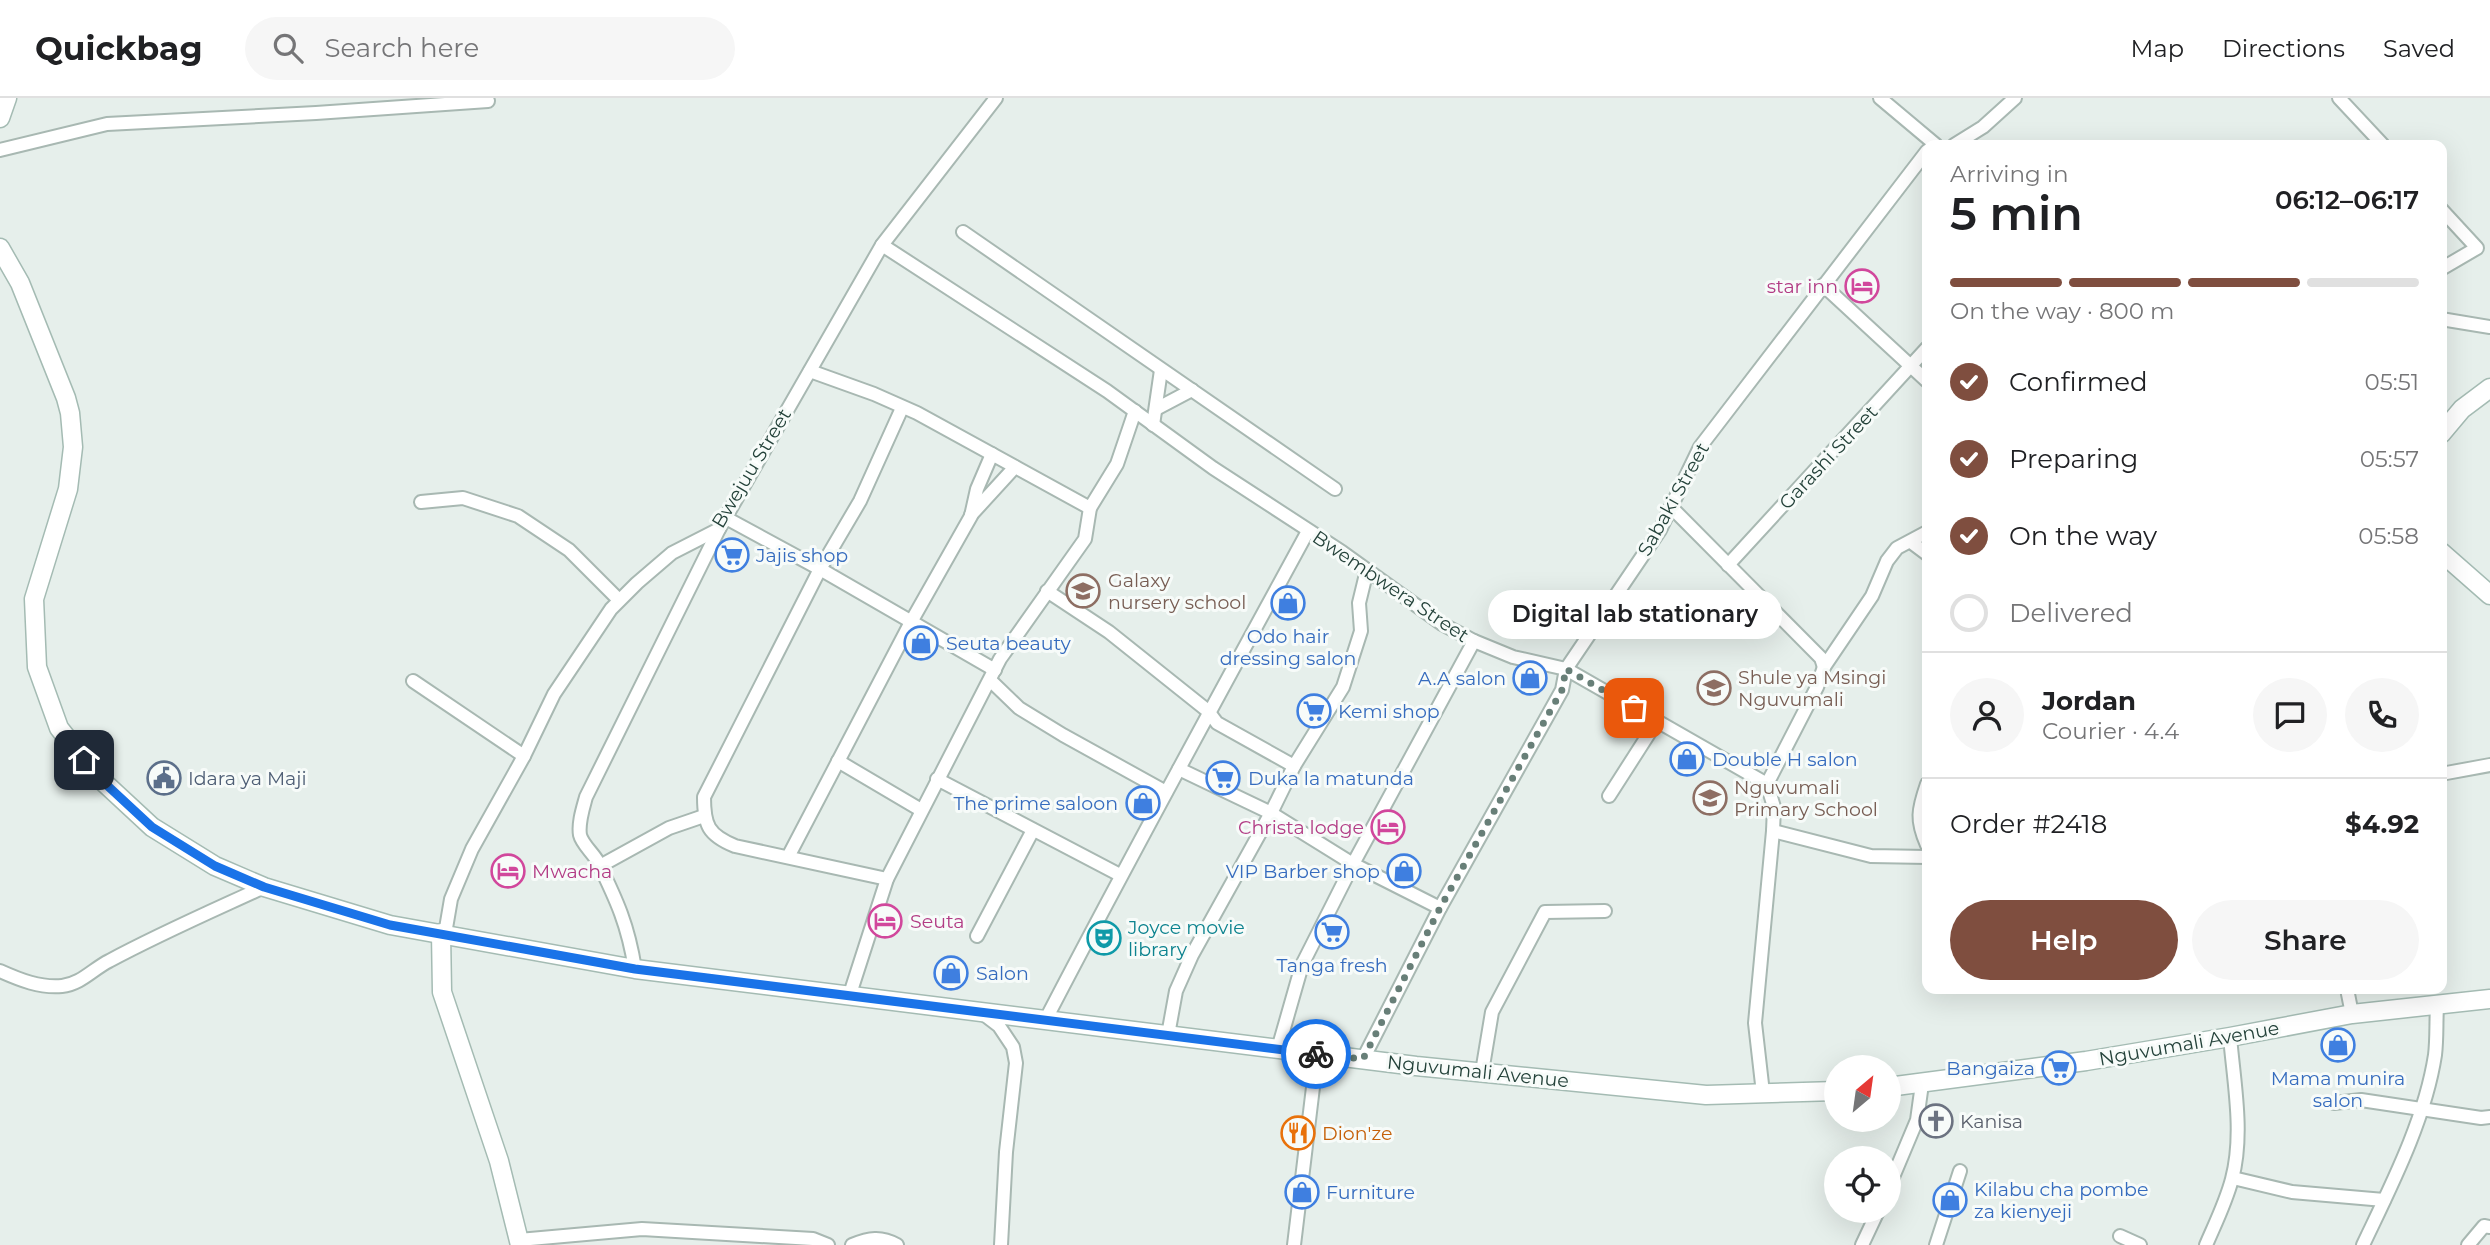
<!DOCTYPE html>
<meta charset="utf-8">
<style>
:root{--surface:#fff;--page:#f6f6f6;--text:#202124;--muted:#757577;--line:#e0e0e0;--accent:#7f4e3f}
body{margin:0;font-family:Montserrat,sans-serif;background:var(--page);color:var(--text);height:100vh;display:flex;flex-direction:column;font-size:26px;white-space:nowrap}
*{box-sizing:border-box;margin:0}
p{font-size:23px;color:var(--muted)}
.icon{flex:none;width:38px;height:38px;fill:none;stroke:currentColor;stroke-width:2;stroke-linecap:round;stroke-linejoin:round}
.map{position:relative;flex:1;overflow:hidden}
.details{position:absolute;left:1922px;top:42px;width:525px;height:854px;display:flex;flex-direction:column;background:var(--surface);border-radius:14px;box-shadow:0 7px 28px #0002}
.details>*{flex:none}
.needle{width:46px;rotate:29deg}
.tools{position:absolute;left:1824px;top:957px;display:grid;gap:14px}
.tools a{display:grid;place-items:center;width:77px;height:77px;border-radius:50%;background:var(--surface);box-shadow:0 7px 28px #0002;font-size:35px}
.pin{position:absolute;display:grid;place-items:center;width:60px;height:60px;color:#fff;margin:-30px;border-radius:14px;box-shadow:0 4px 10px #0006}
.courier{position:absolute;display:grid;place-items:center;width:70px;height:70px;margin:-35px;border:5px solid #1a73e8;border-radius:50%;background:#fff;color:#222;box-shadow:0 2px 9px #0007}
.bubble{position:absolute;height:49px;border-radius:24px;background:var(--surface);box-shadow:0 7px 28px #0002;font-size:23px;font-weight:600;line-height:49px;text-align:center}
.summary em{font-style:normal;font-weight:600}
.summary div{display:flex;flex-direction:column-reverse}
.summary{display:flex;align-items:center;justify-content:space-between;height:119px;padding:0 28px}
h1{font-size:46px;font-weight:600;line-height:52px}
.bar{display:grid;grid-template-columns:repeat(4,1fr);gap:10px 7px;align-content:center;height:84px;padding:0 28px}
.bar i{height:9px;border-radius:5px;background:var(--line)}
.bar .selected{background:var(--accent)}
.bar p{grid-column:span 4}
.line{display:flex;align-items:center;gap:18px;padding:0 28px;border-top:2px solid var(--line)}
.line div{flex:1}
.round{display:grid;place-items:center;flex:none;width:74px;height:74px;border-radius:37px;background:var(--page)}
ol{padding:0 28px;list-style:none}
li{display:flex;align-items:center;gap:21px;height:77px}
li p{margin-inline-start:auto}
li .icon{padding:7px;border-radius:50%;background:var(--accent);color:#fff;stroke-width:4}
li:last-child{color:var(--muted)}
li i{width:38px;height:38px;border:4px solid var(--line);border-radius:50%}
.action{display:flex;gap:14px;margin-top:auto;padding:14px 28px}
.action a{flex:1;height:80px;border-radius:42px;background:var(--accent);color:#fff;font-size:28px;font-weight:600;line-height:80px;text-align:center}
.action a+a{background:var(--page);color:var(--text)}
header{display:flex;align-items:center;gap:42px;box-sizing:border-box;height:98px;padding:0 35px;background:var(--surface);border-bottom:2px solid var(--line)}
header strong{font-size:33px}
nav{display:flex;gap:38px;margin-inline-start:auto;font-size:24px}
.search{width:490px;height:63px;background:var(--page);display:flex;align-items:center;gap:18px;box-sizing:border-box;padding:0 24px;border-radius:38px;color:var(--muted);font-size:26px}
.map>svg:first-child{display:block}
.lines{fill:none;stroke-linecap:round;stroke-linejoin:round}
.street-casing{stroke:#a8b8b2;stroke-width:16}
.secondary-casing{stroke:#a4bbb3;stroke-width:21}
.street{stroke:#fff;stroke-width:12}
.secondary{stroke:#fff;stroke-width:18}
.done{stroke:#687f78;stroke-width:7;stroke-dasharray:0 12.6}
.route{stroke:#1a73e8;stroke-width:9}
.labels{text-anchor:middle;stroke-width:6;stroke-linejoin:round;paint-order:stroke}
.hotel-label{font-size:19px;fill:#b23c85;stroke:#f7fbf9;text-anchor:end}
.street-label{font-size:19px;fill:#24423a;stroke:#f7fbf9}
.shop-label{font-size:19px;fill:#366cbe;stroke:#f7fbf9;text-anchor:start}
.education-label{font-size:19px;fill:#785e54;stroke:#f7fbf9;text-anchor:start}
.service-label{font-size:19px;fill:#4e5e75;stroke:#f7fbf9;text-anchor:start}
.culture-label{font-size:19px;fill:#0d838f;stroke:#f7fbf9;text-anchor:start}
.worship-label{font-size:19px;fill:#5b616d;stroke:#f7fbf9;text-anchor:start}
.food-label{font-size:19px;fill:#c56008;stroke:#f7fbf9;text-anchor:start}
</style>
<header>
<strong>Quickbag</strong>
<div class="search"><svg class="icon" aria-label="search" viewBox="0 0 24 24"><circle cx="10" cy="10" r="6"/><path d="M15 15l6 6"/></svg>Search here</div>
<nav><a>Map</a><a>Directions</a><a>Saved</a></nav>
</header>
<div class="map">
<svg width="2490" height="1147" viewBox="0 0 2490 1147">
<rect width="100%" height="100%" fill="#e6efeb"/>
<g class="lines">
<defs>
<g id="street">
<polyline points="1880,0 1936,47"/>
<polyline points="2339,0 2383,47"/>
<polyline points="1954,47 1983,29 2015,0"/>
<polyline points="0,52 107,26 316,15 488,3"/>
<polyline points="2441,111 2477,150 2441,171"/>
<polyline points="963,134 1335,391"/>
<polyline points="882,147 1107,293 1213,370 1342,454 1442,526 1474,543 1513,559 1566,571 1767,686 1774,709 1773,733 1755,925 1763,995"/>
<polyline points="1823,187 1927,283"/>
<polyline points="2441,221 2490,229"/>
<polyline points="810,273 874,296 917,315 1090,410"/>
<polyline points="1156,311 1192,292"/>
<polyline points="1153,327 1161,272"/>
<polyline points="421,404 463,400 518,418 569,452 619,502"/>
<polyline points="1671,409 1821,560 1824,569"/>
<polyline points="971,417 1015,369"/>
<polyline points="726,420 820,471 995,572"/>
<polyline points="1911,444 1927,456"/>
<polyline points="1728,467 1927,250"/>
<polyline points="1047,493 1109,534 1208,613 1217,625 1294,668"/>
<polyline points="990,582 1019,610 1063,637 1166,694"/>
<polyline points="413,583 524,658"/>
<polyline points="838,663 921,712"/>
<polyline points="1179,671 1271,715 1353,766 1440,810"/>
<polyline points="2441,676 2490,667"/>
<polyline points="937,681 1120,777"/>
<polyline points="1767,686 1817,589 1824,569 1872,498 1887,463 1897,450 1927,434"/>
<path d="M 1927,686 C 1918,712 1916,722 1927,747"/>
<polyline points="1609,698 1657,623"/>
<polyline points="1773,733 1871,758 1927,759"/>
<polyline points="788,759 911,524 971,418 977,391 992,356"/>
<polyline points="600,768 669,730 704,718"/>
<path d="M 887,781 L 735,748 C 708,737 704,727 704,699 L 820,471 L 860,403 L 902,310"/>
<polyline points="445,836 451,801 472,751 524,658 554,596 611,511 637,485 672,455 719,431 882,147 996,0"/>
<polyline points="977,838 1033,732"/>
<path d="M 635,871 C 628,827 617,803 598,764 C 593,755 582,746 580,737 C 578,725 583,710 586,699 L 719,431"/>
<path d="M 0,873 C 20,882 40,890 62,888 C 81,886 93,871 109,863 C 159,836 212,813 264,789"/>
<polyline points="2347,891 2352,916"/>
<polyline points="850,896 887,781 1000,561 1085,441 1090,410 1117,366 1135,313"/>
<polyline points="982,915 999,928 1013,949 1016,965 1006,1054 1001,1147"/>
<path d="M 1046,921 C 1131,757 1220,595 1308,433"/>
<polyline points="1168,937 1176,893 1192,857 1271,715 1294,668 1343,589 1361,533 1359,505 1367,472"/>
<polyline points="1278,951 1302,867 1353,766 1474,543"/>
<polyline points="1363,961 1440,810 1562,592 1566,571 1660,432 1700,349 1927,53"/>
<polyline points="1482,974 1492,914 1545,814 1605,813"/>
<polyline points="2334,1005 2361,1002 2481,1020 2490,1019"/>
<polyline points="2233,1080 2292,1094 2384,1102"/>
<polyline points="1888,1091 1917,1022 1922,986"/>
<polyline points="2120,1138 2140,1147"/>
<polyline points="519,1142 642,1131 813,1141 828,1147"/>
<path d="M 852,1147 C 869,1140 881,1138 897,1147"/>
<polyline points="1294,1147 1317,956"/>
<polyline points="1862,1147 1878,1113"/>
<polyline points="1936,1147 1960,1073"/>
<path d="M 2206,1147 C 2215,1126 2226,1104 2232,1081 C 2244,1036 2234,985 2230,939"/>
<path d="M 2363,1147 C 2391,1088 2425,1022 2435,957 C 2437,941 2436,924 2437,908"/>
<polyline points="2468,1147 2484,1128 2490,1129"/>
</g>
<g id="secondary">
<polyline points="0,20 7,0"/>
<polyline points="0,150 20,185 66,300 70,315 73,349 68,391 34,501 37,569 59,630 97,678 152,729 215,768 264,789 390,827 635,871 1416,968 1706,997 1836,993"/>
<polyline points="2441,336 2462,311 2490,290"/>
<polyline points="2441,454 2490,497"/>
<polyline points="441,835 442,894 499,1063 520,1147"/>
<polyline points="1888,989 2086,963 2230,939 2352,916 2490,901"/>
</g>
</defs>
<use href="#street" class="street-casing"/>
<use href="#secondary" class="secondary-casing"/>
<use href="#street" class="street"/>
<use href="#secondary" class="secondary"/>
</g>
<g class="lines">
<polyline class="done" points="1316,956 1363,961 1440,810 1562,592 1566,571 1634,610"/>
<polyline class="route" points="84,662 97,678 152,729 215,768 264,789 390,827 635,871 1316,956"/>
</g>
<defs>
<symbol id="hotel-ring" viewBox="-11 -11 22 22"><circle r="9.5" fill="#f7fbf9" stroke="#d1479c" stroke-width="1.5"/><path d="M-6-4.5h1.5V1H6V5H4.5V3h-9V5H-6ZM-4 0a1.8 1.8 0 1 1 3.6 0ZM.5 0V-2.5h3Q6-2.5 6 0Z" fill="#d1479c"/></symbol>
<symbol id="supermarket-ring" viewBox="-11 -11 22 22"><circle r="9.5" fill="#f7fbf9" stroke="#3f7fe0" stroke-width="1.5"/><path d="M-6-5.5h2.5l.6 2H6L4.5 2H-2.5L-4.4-4H-6ZM-1.5 3.2a1.3 1.3 0 1 0 .1 0ZM3 3.2a1.3 1.3 0 1 0 .1 0Z" fill="#3f7fe0"/></symbol>
<symbol id="school-ring" viewBox="-11 -11 22 22"><circle r="9.5" fill="#f7fbf9" stroke="#8d6e63" stroke-width="1.5"/><path d="M0-5L7-2L0 1L-7-2ZM-4 1L0 2.5L4 1V4Q0 6-4 4Z" fill="#8d6e63"/></symbol>
<symbol id="shop-ring" viewBox="-11 -11 22 22"><circle r="9.5" fill="#f7fbf9" stroke="#3f7fe0" stroke-width="1.5"/><path d="M-5-2.5h2.3a2.7 3.5 0 0 1 5.4 0H5L5.5 6h-11ZM-1.5-2.5h3a1.5 2.3 0 0 0-3 0Z" fill="#3f7fe0"/></symbol>
<symbol id="civic-ring" viewBox="-11 -11 22 22"><circle r="9.5" fill="#f7fbf9" stroke="#5c6f8a" stroke-width="1.5"/><path d="M-.6-6.5H3V-4.5H.6V-3L4-1V1h2V6H-6V1h2V-1L-.6-3ZM-1.2 2.5V6h2.4V2.5Z" fill="#5c6f8a"/></symbol>
<symbol id="theatre-ring" viewBox="-11 -11 22 22"><circle r="9.5" fill="#f7fbf9" stroke="#0f9aa8" stroke-width="1.5"/><path d="M-5-5.5Q0-4 5-5.5V0Q5 5 0 6Q-5 5-5 0ZM-3.3-2.5H-1v1.5H-3.3ZM1-2.5H3.3v1.5H1ZM-2.8 1Q0 5.5 2.8 1Z" fill="#0f9aa8"/></symbol>
<symbol id="church-ring" viewBox="-11 -11 22 22"><circle r="9.5" fill="#f7fbf9" stroke="#6b7280" stroke-width="1.5"/><path d="M-1.2-6h2.4v3.5h3.3v2.4h-3.3V6h-2.4V-.1h-3.3v-2.4h3.3Z" fill="#6b7280"/></symbol>
<symbol id="restaurant-ring" viewBox="-11 -11 22 22"><circle r="9.5" fill="#f7fbf9" stroke="#e8710a" stroke-width="1.5"/><path d="M-5-6h1v4h1v-4h1v4h1v-4h1v5L-1.5 .5V6h-2V.5L-5-1ZM5-6V6H3V1.5H1.5Q1.5-4 5-6Z" fill="#e8710a"/></symbol>
</defs>
<g fill-rule="evenodd">
<use href="#hotel-ring" x="1843" y="169" width="38" height="38"/>
<use href="#supermarket-ring" x="713" y="438" width="38" height="38"/>
<use href="#school-ring" x="1064" y="474" width="38" height="38"/>
<use href="#shop-ring" x="1269" y="486" width="38" height="38"/>
<use href="#shop-ring" x="902" y="526" width="38" height="38"/>
<use href="#shop-ring" x="1511" y="561" width="38" height="38"/>
<use href="#school-ring" x="1695" y="571" width="38" height="38"/>
<use href="#supermarket-ring" x="1295" y="594" width="38" height="38"/>
<use href="#shop-ring" x="1668" y="642" width="38" height="38"/>
<use href="#civic-ring" x="145" y="661" width="38" height="38"/>
<use href="#supermarket-ring" x="1204" y="661" width="38" height="38"/>
<use href="#school-ring" x="1691" y="681" width="38" height="38"/>
<use href="#shop-ring" x="1124" y="686" width="38" height="38"/>
<use href="#hotel-ring" x="1369" y="710" width="38" height="38"/>
<use href="#hotel-ring" x="489" y="754" width="38" height="38"/>
<use href="#shop-ring" x="1385" y="754" width="38" height="38"/>
<use href="#hotel-ring" x="866" y="804" width="38" height="38"/>
<use href="#supermarket-ring" x="1313" y="815" width="38" height="38"/>
<use href="#theatre-ring" x="1085" y="821" width="38" height="38"/>
<use href="#shop-ring" x="932" y="856" width="38" height="38"/>
<use href="#shop-ring" x="2319" y="928" width="38" height="38"/>
<use href="#supermarket-ring" x="2040" y="951" width="38" height="38"/>
<use href="#church-ring" x="1917" y="1004" width="38" height="38"/>
<use href="#restaurant-ring" x="1279" y="1016" width="38" height="38"/>
<use href="#shop-ring" x="1283" y="1075" width="38" height="38"/>
<use href="#shop-ring" x="1931" y="1083" width="38" height="38"/>
</g>
<g class="labels">
<g class="hotel-label">
<text x="1838" y="195">star inn</text>
<text x="1364" y="736">Christa lodge</text>
<text x="532" y="780" text-anchor="start">Mwacha</text>
<text x="910" y="830" text-anchor="start">Seuta</text>
</g>
<g class="street-label">
<text transform="translate(1828 359) rotate(-47)" y="7">Garashi Street</text>
<text transform="translate(751 370) rotate(-59)" y="7">Bwejuu Street</text>
<text transform="translate(1673 401) rotate(-61)" y="7">Sabaki Street</text>
<text transform="translate(1391 488) rotate(34)" y="7">Bwembwera Street</text>
<text transform="translate(2189 945) rotate(-10)" y="7">Nguvumali Avenue</text>
<text transform="translate(1478 973) rotate(6)" y="7">Nguvumali Avenue</text>
</g>
<g class="shop-label">
<text x="756" y="464">Jajis shop</text>
<text x="1288" y="545" text-anchor="middle">Odo hair<tspan x="1288" dy="22">dressing salon</tspan></text>
<text x="946" y="552">Seuta beauty</text>
<text x="1506" y="587" text-anchor="end">A.A salon</text>
<text x="1338" y="620">Kemi shop</text>
<text x="1712" y="668">Double H salon</text>
<text x="1248" y="687">Duka la matunda</text>
<text x="1118" y="712" text-anchor="end">The prime saloon</text>
<text x="1380" y="780" text-anchor="end">VIP Barber shop</text>
<text x="1332" y="874" text-anchor="middle">Tanga fresh</text>
<text x="976" y="882">Salon</text>
<text x="2035" y="977" text-anchor="end">Bangaiza</text>
<text x="2338" y="987" text-anchor="middle">Mama munira<tspan x="2338" dy="22">salon</tspan></text>
<text x="1974" y="1098">Kilabu cha pombe<tspan x="1974" dy="22">za kienyeji</tspan></text>
<text x="1326" y="1101">Furniture</text>
</g>
<g class="education-label">
<text x="1108" y="489">Galaxy<tspan x="1108" dy="22">nursery school</tspan></text>
<text x="1738" y="586">Shule ya Msingi<tspan x="1738" dy="22">Nguvumali</tspan></text>
<text x="1734" y="696">Nguvumali<tspan x="1734" dy="22">Primary School</tspan></text>
</g>
<g class="service-label">
<text x="188" y="687">Idara ya Maji</text>
</g>
<g class="culture-label">
<text x="1128" y="836">Joyce movie<tspan x="1128" dy="22">library</tspan></text>
</g>
<g class="worship-label">
<text x="1960" y="1030">Kanisa</text>
</g>
<g class="food-label">
<text x="1322" y="1042">Dion'ze</text>
</g>
</g>
</svg>
<div class="tools">
<a><svg class="needle" viewBox="-14 -14 28 28"><path d="M0-13l5 13h-10z" fill="#e53935"/><path d="M0 13l5-13h-10z" fill="#757577"/></svg></a>
<a><svg class="icon" aria-label="locate" viewBox="0 0 24 24"><circle cx="12" cy="12" r="6"/><path d="M12 2v4M12 18v4M2 12h4M18 12h4"/></svg></a>
</div>
<div class="pin" style="left:1634px;top:610px;background:#ea580c"><svg class="icon" aria-label="bag" viewBox="0 0 24 24"><path d="M5 8h14l-1 12H6zM9 8a3 3 0 0 1 6 0"/></svg></div>
<div class="pin" style="left:84px;top:662px;background:#1f2937"><svg class="icon" aria-label="home" viewBox="0 0 24 24"><path d="M3 11l9-7 9 7M6 9v11h12V9"/></svg></div>
<div class="courier" style="left:1316px;top:956px"><svg class="icon" aria-label="bike" viewBox="0 0 24 24"><circle cx="6" cy="16" r="4"/><circle cx="18" cy="16" r="4"/><path d="M6 16l4-8h5l3 8M10 8l3 8H6M13 5h3"/></svg></div>
<div class="bubble" style="left:1488px;top:492px;width:294px">Digital lab stationary</div>
<section class="details">
<div class="summary"><div><h1>5 min</h1><p>Arriving in</p></div><em>06:12–06:17</em></div>
<div class="bar"><i class="selected"></i><i class="selected"></i><i class="selected"></i><i></i><p>On the way · 800 m</p></div>
<ol>
<li><svg class="icon" aria-label="check" viewBox="0 0 24 24"><path d="M5 12l5 5 9-10"/></svg>Confirmed<p>05:51</p></li>
<li><svg class="icon" aria-label="check" viewBox="0 0 24 24"><path d="M5 12l5 5 9-10"/></svg>Preparing<p>05:57</p></li>
<li><svg class="icon" aria-label="check" viewBox="0 0 24 24"><path d="M5 12l5 5 9-10"/></svg>On the way<p>05:58</p></li>
<li><i></i>Delivered</li>
</ol>
<div class="line" style="height:126px"><a class="round"><svg class="icon" aria-label="person" viewBox="0 0 24 24"><circle cx="12" cy="8" r="4"/><path d="M4 21q1-7 8-7t8 7"/></svg></a><div><b>Jordan</b><p>Courier · 4.4</p></div><a class="round"><svg class="icon" aria-label="chat" viewBox="0 0 24 24"><path d="M4 5h16v11H9l-5 4z"/></svg></a><a class="round"><svg class="icon" aria-label="phone" viewBox="0 0 24 24"><path d="M5 4h4l2 5-3 2q2 4 5 5l2-3 5 2v4C11 20 4 13 5 4z"/></svg></a></div>
<div class="line" style="height:91px"><div>Order #2418</div><b>$4.92</b></div>
<div class="action"><a>Help</a><a>Share</a></div>
</section>
</div>
